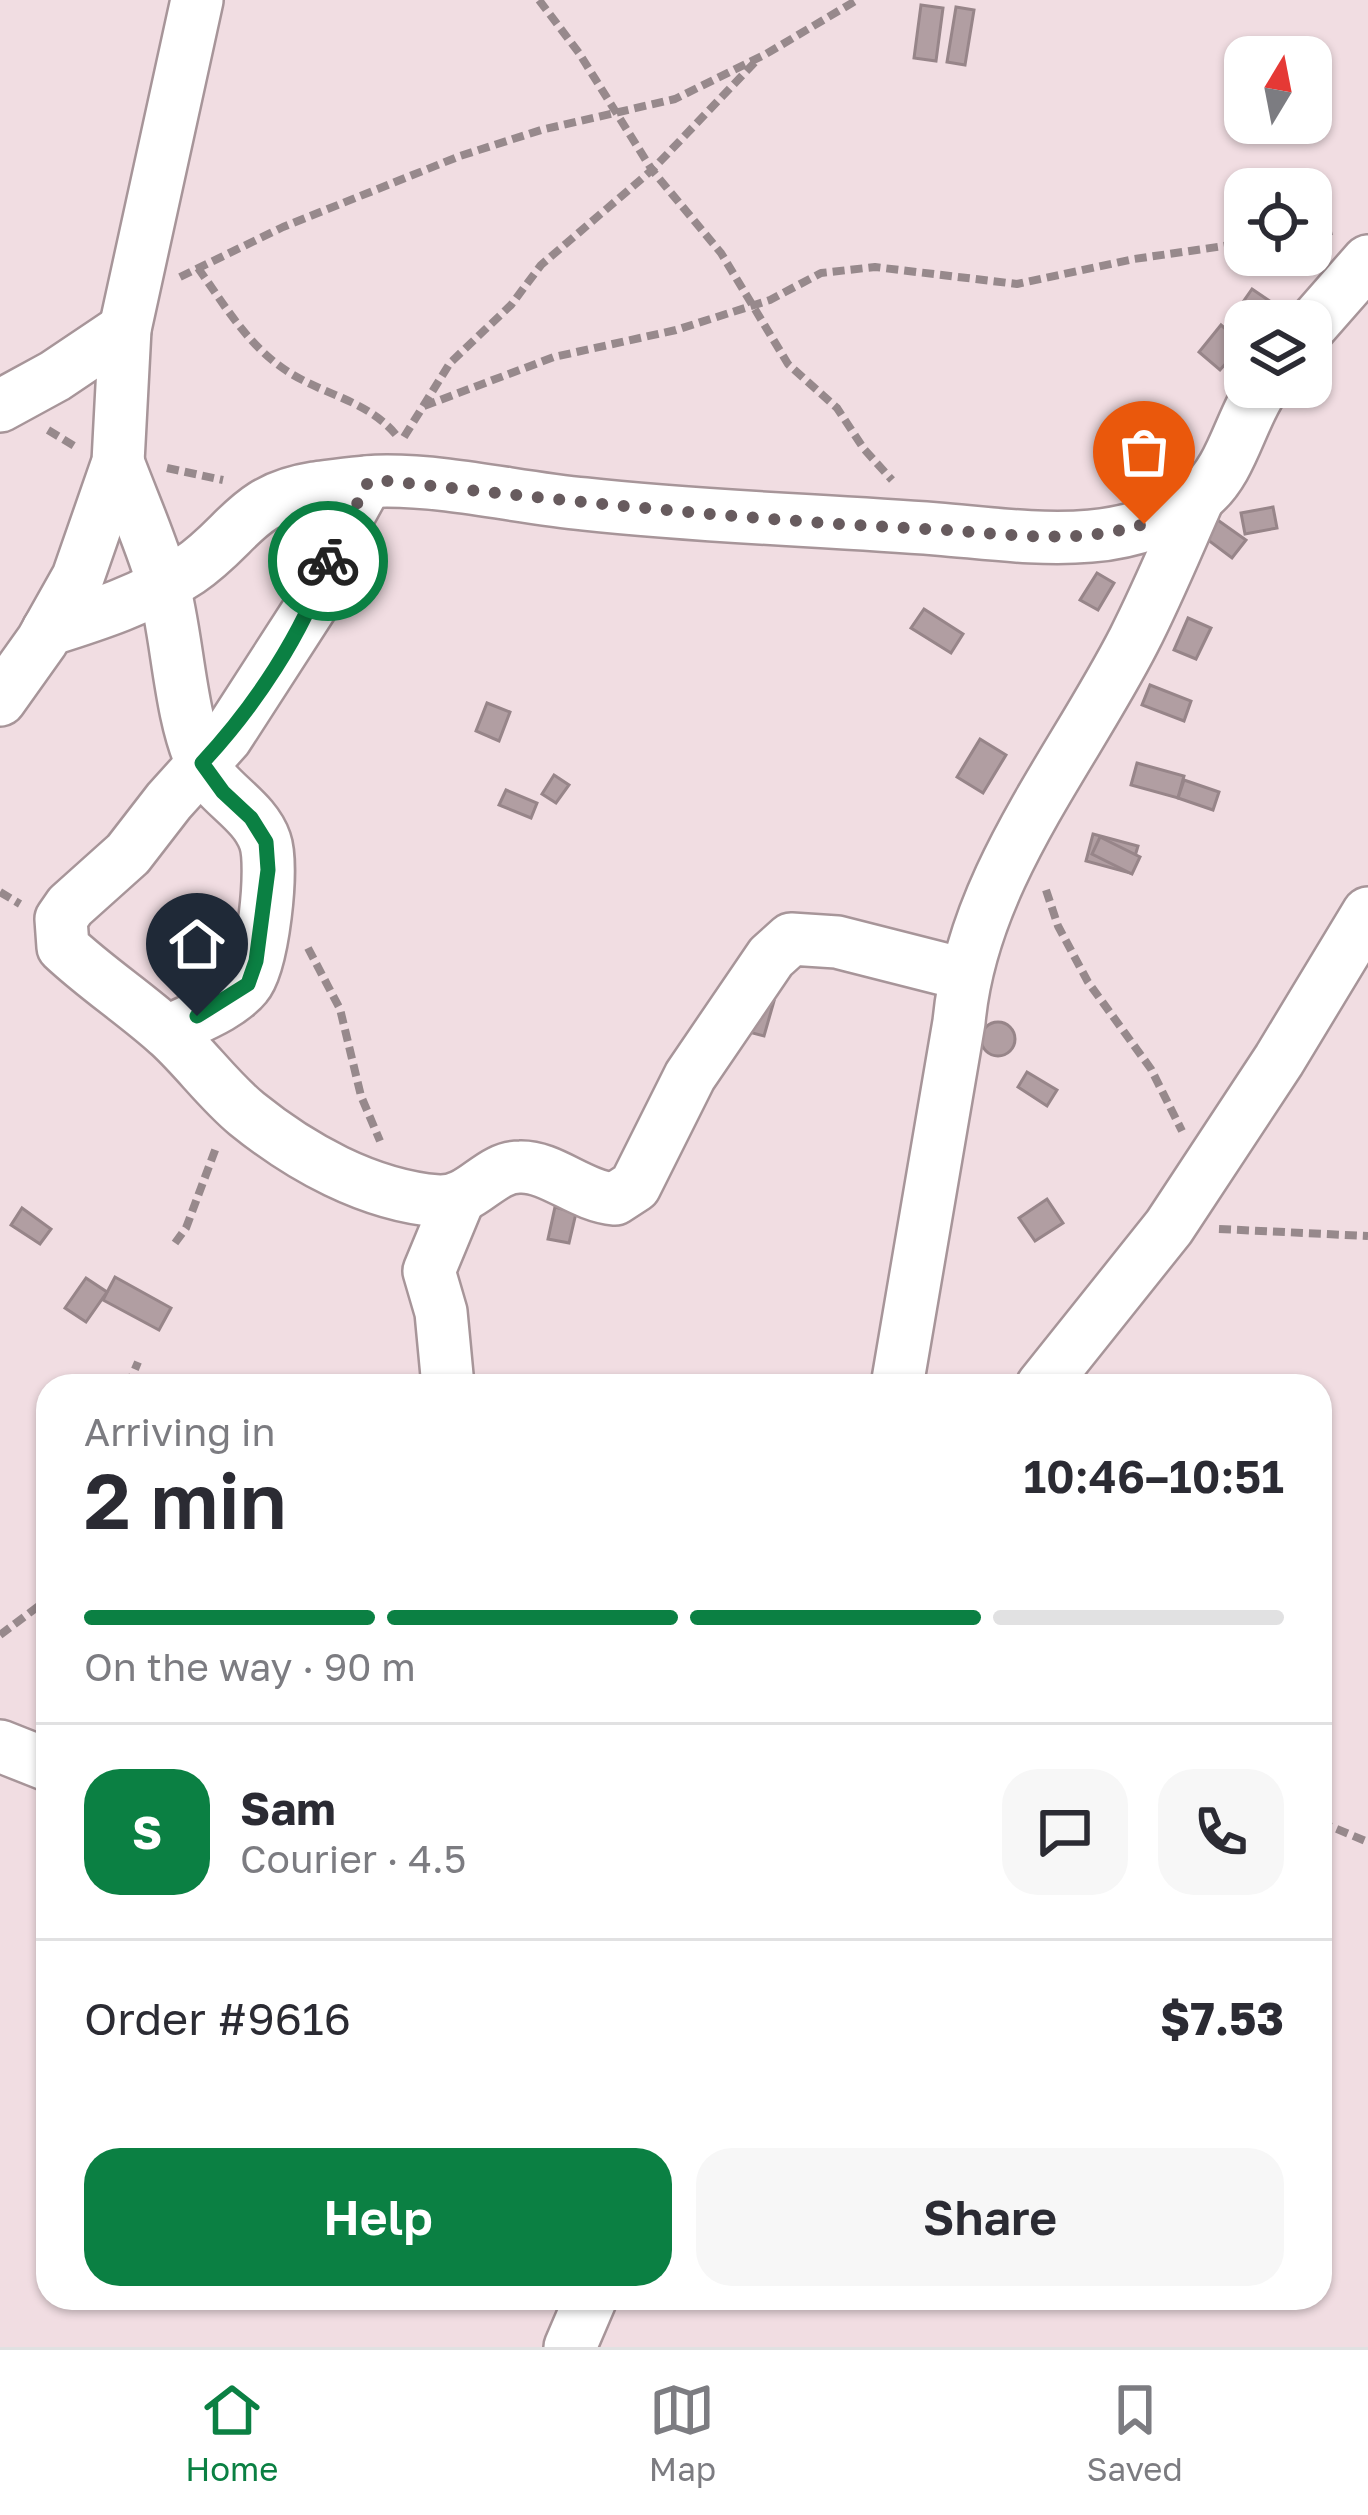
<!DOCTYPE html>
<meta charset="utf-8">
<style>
:root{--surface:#fff;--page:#f7f7f7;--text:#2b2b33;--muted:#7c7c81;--line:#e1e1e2;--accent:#0b8043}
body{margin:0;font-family:"Golos Text",sans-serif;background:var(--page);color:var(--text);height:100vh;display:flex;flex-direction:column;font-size:45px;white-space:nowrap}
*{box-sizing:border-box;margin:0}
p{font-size:39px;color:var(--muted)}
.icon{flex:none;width:66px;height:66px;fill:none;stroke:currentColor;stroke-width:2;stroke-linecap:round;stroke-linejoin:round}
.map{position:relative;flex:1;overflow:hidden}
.side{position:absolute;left:36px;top:1374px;width:1296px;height:936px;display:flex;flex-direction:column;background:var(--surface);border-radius:36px;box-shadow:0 3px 9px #0004}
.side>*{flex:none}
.needle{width:78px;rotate:10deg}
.controls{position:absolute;left:1224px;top:36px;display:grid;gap:24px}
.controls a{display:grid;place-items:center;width:108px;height:108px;border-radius:24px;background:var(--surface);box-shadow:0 3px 9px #0004;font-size:60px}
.pin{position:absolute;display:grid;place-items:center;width:102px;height:102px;color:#fff;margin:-123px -51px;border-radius:50% 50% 50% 0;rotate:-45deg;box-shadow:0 0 12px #0007}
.pin .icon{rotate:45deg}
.courier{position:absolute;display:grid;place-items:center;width:120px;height:120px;margin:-60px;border:9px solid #0b8043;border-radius:50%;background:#fff;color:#222;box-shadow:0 3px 15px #0007}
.summary em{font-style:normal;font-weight:600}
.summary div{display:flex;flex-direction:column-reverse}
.summary{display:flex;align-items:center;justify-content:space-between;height:204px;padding:0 48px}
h1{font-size:78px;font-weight:600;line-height:90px}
.bar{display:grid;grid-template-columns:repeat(4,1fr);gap:18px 12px;align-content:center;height:144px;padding:0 48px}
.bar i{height:15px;border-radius:9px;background:var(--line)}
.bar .current{background:var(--accent)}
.bar p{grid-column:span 4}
.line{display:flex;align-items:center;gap:30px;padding:0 48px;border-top:3px solid var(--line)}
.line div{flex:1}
.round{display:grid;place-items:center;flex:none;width:126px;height:126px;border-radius:36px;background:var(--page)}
.action{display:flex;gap:24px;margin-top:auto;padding:24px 48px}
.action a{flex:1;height:138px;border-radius:36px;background:var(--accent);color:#fff;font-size:48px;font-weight:600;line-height:138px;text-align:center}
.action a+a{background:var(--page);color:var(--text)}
.tabs{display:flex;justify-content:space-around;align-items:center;height:168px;border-top:3px solid var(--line);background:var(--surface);font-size:33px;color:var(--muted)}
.tabs a{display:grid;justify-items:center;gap:6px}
.tabs .current{color:var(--accent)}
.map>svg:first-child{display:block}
.building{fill:#b19ea2;stroke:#978589;stroke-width:3}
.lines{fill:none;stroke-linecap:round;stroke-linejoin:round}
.minor-casing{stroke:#a79599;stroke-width:56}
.path{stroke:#97898c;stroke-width:8;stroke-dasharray:12 6;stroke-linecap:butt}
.minor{stroke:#fff;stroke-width:51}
.done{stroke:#675b5e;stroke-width:12;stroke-dasharray:0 21.6}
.route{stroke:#0b8043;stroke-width:15}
</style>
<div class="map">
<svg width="1368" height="2347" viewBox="0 0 1368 2347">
<rect width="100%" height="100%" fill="#f1dde2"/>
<g class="building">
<polygon points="921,5 943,8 936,61 914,58"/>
<polygon points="956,7 974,10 965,65 947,62"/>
<polygon points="1252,289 1277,306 1267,321 1245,323 1234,315"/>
<polygon points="1221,325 1243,344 1220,370 1199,352"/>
<polygon points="1273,507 1277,528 1245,534 1241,513"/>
<polygon points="1212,516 1246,540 1232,558 1200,534"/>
<polygon points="1097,573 1114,583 1098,610 1080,600"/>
<polygon points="924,609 963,634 951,653 911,628"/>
<polygon points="1188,618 1211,628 1196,659 1174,650"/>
<polygon points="1150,685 1191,701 1184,721 1142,705"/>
<polygon points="487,703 510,712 499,741 476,731"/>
<polygon points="980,739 1006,755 983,793 957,777"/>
<polygon points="1137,763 1184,776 1178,798 1131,785"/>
<polygon points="554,775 569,785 556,803 542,794"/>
<polygon points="1184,780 1219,792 1213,810 1178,798"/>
<polygon points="506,790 537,803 531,818 499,805"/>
<polygon points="1093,834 1138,846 1130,873 1086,861"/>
<polygon points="1100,837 1140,857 1132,874 1092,854"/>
<polygon points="755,995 774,1001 764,1036 745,1031"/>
<circle cx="998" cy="1039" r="17"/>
<polygon points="1027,1072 1057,1090 1047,1106 1018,1087"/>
<polygon points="1047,1199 1063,1223 1035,1241 1019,1218"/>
<polygon points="555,1207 576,1213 569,1243 548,1239"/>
<polygon points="22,1208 51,1229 40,1244 11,1225"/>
<polygon points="115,1277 171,1308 159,1330 103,1300"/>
<polygon points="86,1278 107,1292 86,1322 65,1308"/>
</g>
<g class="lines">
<defs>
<g id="minor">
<polyline points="1311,326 1368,261"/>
<polyline points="0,406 55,376 125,329"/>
<path d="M 118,462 C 133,502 151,542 163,583 C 178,637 179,713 202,763 C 217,794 254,809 265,841 C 274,866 263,966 246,985 C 228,1007 192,1019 167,1032"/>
<path d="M 367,482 L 335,540 L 317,597 L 226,738 L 169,801 L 128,854 L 70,906 L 61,919 L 63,947 C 97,979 136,1004 170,1035 C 197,1060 219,1091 247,1114 C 300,1157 368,1195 438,1201 C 473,1203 488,1167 520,1167 C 551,1166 580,1196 615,1199 L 635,1186 L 690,1076 L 771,957 L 791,939 L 837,942 L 963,974"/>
<path d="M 48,630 C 96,615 146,599 189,570 C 240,535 245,499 315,488 C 338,485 363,481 387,481 C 452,481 520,498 585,504 C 702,517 820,520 937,529 C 1024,536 1126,555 1200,496 C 1232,471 1240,420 1263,387"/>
<polyline points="0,700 42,641 78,577 118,462 125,329 197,0"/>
<polyline points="448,1386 441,1312 429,1271 458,1201"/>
<path d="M 897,1386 L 959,1022 C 972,879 1071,763 1134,640 C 1158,593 1178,544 1199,497"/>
<polyline points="1042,1386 1169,1227 1279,1060 1368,913"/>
<polyline points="0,1746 48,1765"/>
<polyline points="570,2347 591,2298"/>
</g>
</defs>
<use href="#minor" class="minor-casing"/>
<g class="path">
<polyline points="539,0 579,53 652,170 721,253 788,364 837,408 864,449 892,480"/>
<polyline points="1311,235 1332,231"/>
<path d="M 198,268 C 223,303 247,344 284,369 C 321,395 367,399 397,436"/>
<polyline points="180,277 283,227 460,156 541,130 675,99 766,54 857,0"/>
<polyline points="424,406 554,357 676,330 770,300 821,273 875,267 1017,284 1134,259 1245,243"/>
<polyline points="48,430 76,447"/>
<polyline points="404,437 450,363 511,305 541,265 652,170 757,60"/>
<polyline points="167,468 223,480"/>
<polyline points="1046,890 1058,926 1088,982 1151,1069 1182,1131"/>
<polyline points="0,892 20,904"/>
<polyline points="308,948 340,1009 361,1096 380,1141"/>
<polyline points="1219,1229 1368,1236"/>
<polyline points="175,1243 186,1228 217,1145"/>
<polyline points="128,1386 138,1362"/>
<polyline points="0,1635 48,1599"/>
<polyline points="1320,1822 1368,1842"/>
</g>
<use href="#minor" class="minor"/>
</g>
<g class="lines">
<path class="done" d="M 328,561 L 368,482 L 388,481 C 567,501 746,520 926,529 C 1001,532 1070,547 1144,524"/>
<path class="route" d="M 197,1016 L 248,984 L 256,961 L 268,870 L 266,842 L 251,818 L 223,792 L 202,763 C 255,706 303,634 328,561"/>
</g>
</svg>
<div class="controls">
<a><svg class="needle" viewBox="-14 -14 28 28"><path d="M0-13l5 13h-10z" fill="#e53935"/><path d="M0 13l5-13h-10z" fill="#7c7c81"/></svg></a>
<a><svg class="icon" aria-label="locate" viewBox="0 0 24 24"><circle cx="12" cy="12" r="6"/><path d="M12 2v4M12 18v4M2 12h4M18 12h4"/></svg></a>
<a><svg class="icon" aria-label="layers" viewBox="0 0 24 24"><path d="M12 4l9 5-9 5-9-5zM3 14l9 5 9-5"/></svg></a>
</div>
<div class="pin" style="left:1144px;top:524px;background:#ea580c"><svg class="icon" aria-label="bag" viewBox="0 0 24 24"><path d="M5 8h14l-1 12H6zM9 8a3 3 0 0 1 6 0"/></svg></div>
<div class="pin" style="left:197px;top:1016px;background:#1f2937"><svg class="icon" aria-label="home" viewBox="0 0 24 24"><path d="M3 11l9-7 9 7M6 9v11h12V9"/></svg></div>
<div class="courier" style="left:328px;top:561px"><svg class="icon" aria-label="bike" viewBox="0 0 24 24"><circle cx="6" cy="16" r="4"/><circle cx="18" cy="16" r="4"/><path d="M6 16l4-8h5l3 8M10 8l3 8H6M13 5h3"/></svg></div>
<section class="side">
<div class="summary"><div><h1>2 min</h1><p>Arriving in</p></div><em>10:46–10:51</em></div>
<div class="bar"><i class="current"></i><i class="current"></i><i class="current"></i><i></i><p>On the way · 90 m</p></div>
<div class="line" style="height:216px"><b class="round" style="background:var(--accent);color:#fff">S</b><div><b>Sam</b><p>Courier · 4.5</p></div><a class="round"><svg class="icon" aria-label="chat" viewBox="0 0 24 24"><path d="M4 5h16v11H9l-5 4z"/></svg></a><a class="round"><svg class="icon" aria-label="phone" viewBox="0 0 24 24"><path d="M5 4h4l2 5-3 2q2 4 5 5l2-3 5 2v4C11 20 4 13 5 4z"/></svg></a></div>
<div class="line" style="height:156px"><div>Order #9616</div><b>$7.53</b></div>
<div class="action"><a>Help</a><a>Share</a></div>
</section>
</div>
<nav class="tabs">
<a class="current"><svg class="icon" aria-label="home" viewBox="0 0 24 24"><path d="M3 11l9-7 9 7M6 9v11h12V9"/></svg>Home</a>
<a><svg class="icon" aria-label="map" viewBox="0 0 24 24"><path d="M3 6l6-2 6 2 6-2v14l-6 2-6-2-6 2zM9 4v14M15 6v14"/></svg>Map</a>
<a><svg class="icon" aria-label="saved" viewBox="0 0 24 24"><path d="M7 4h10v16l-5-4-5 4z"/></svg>Saved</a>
</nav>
